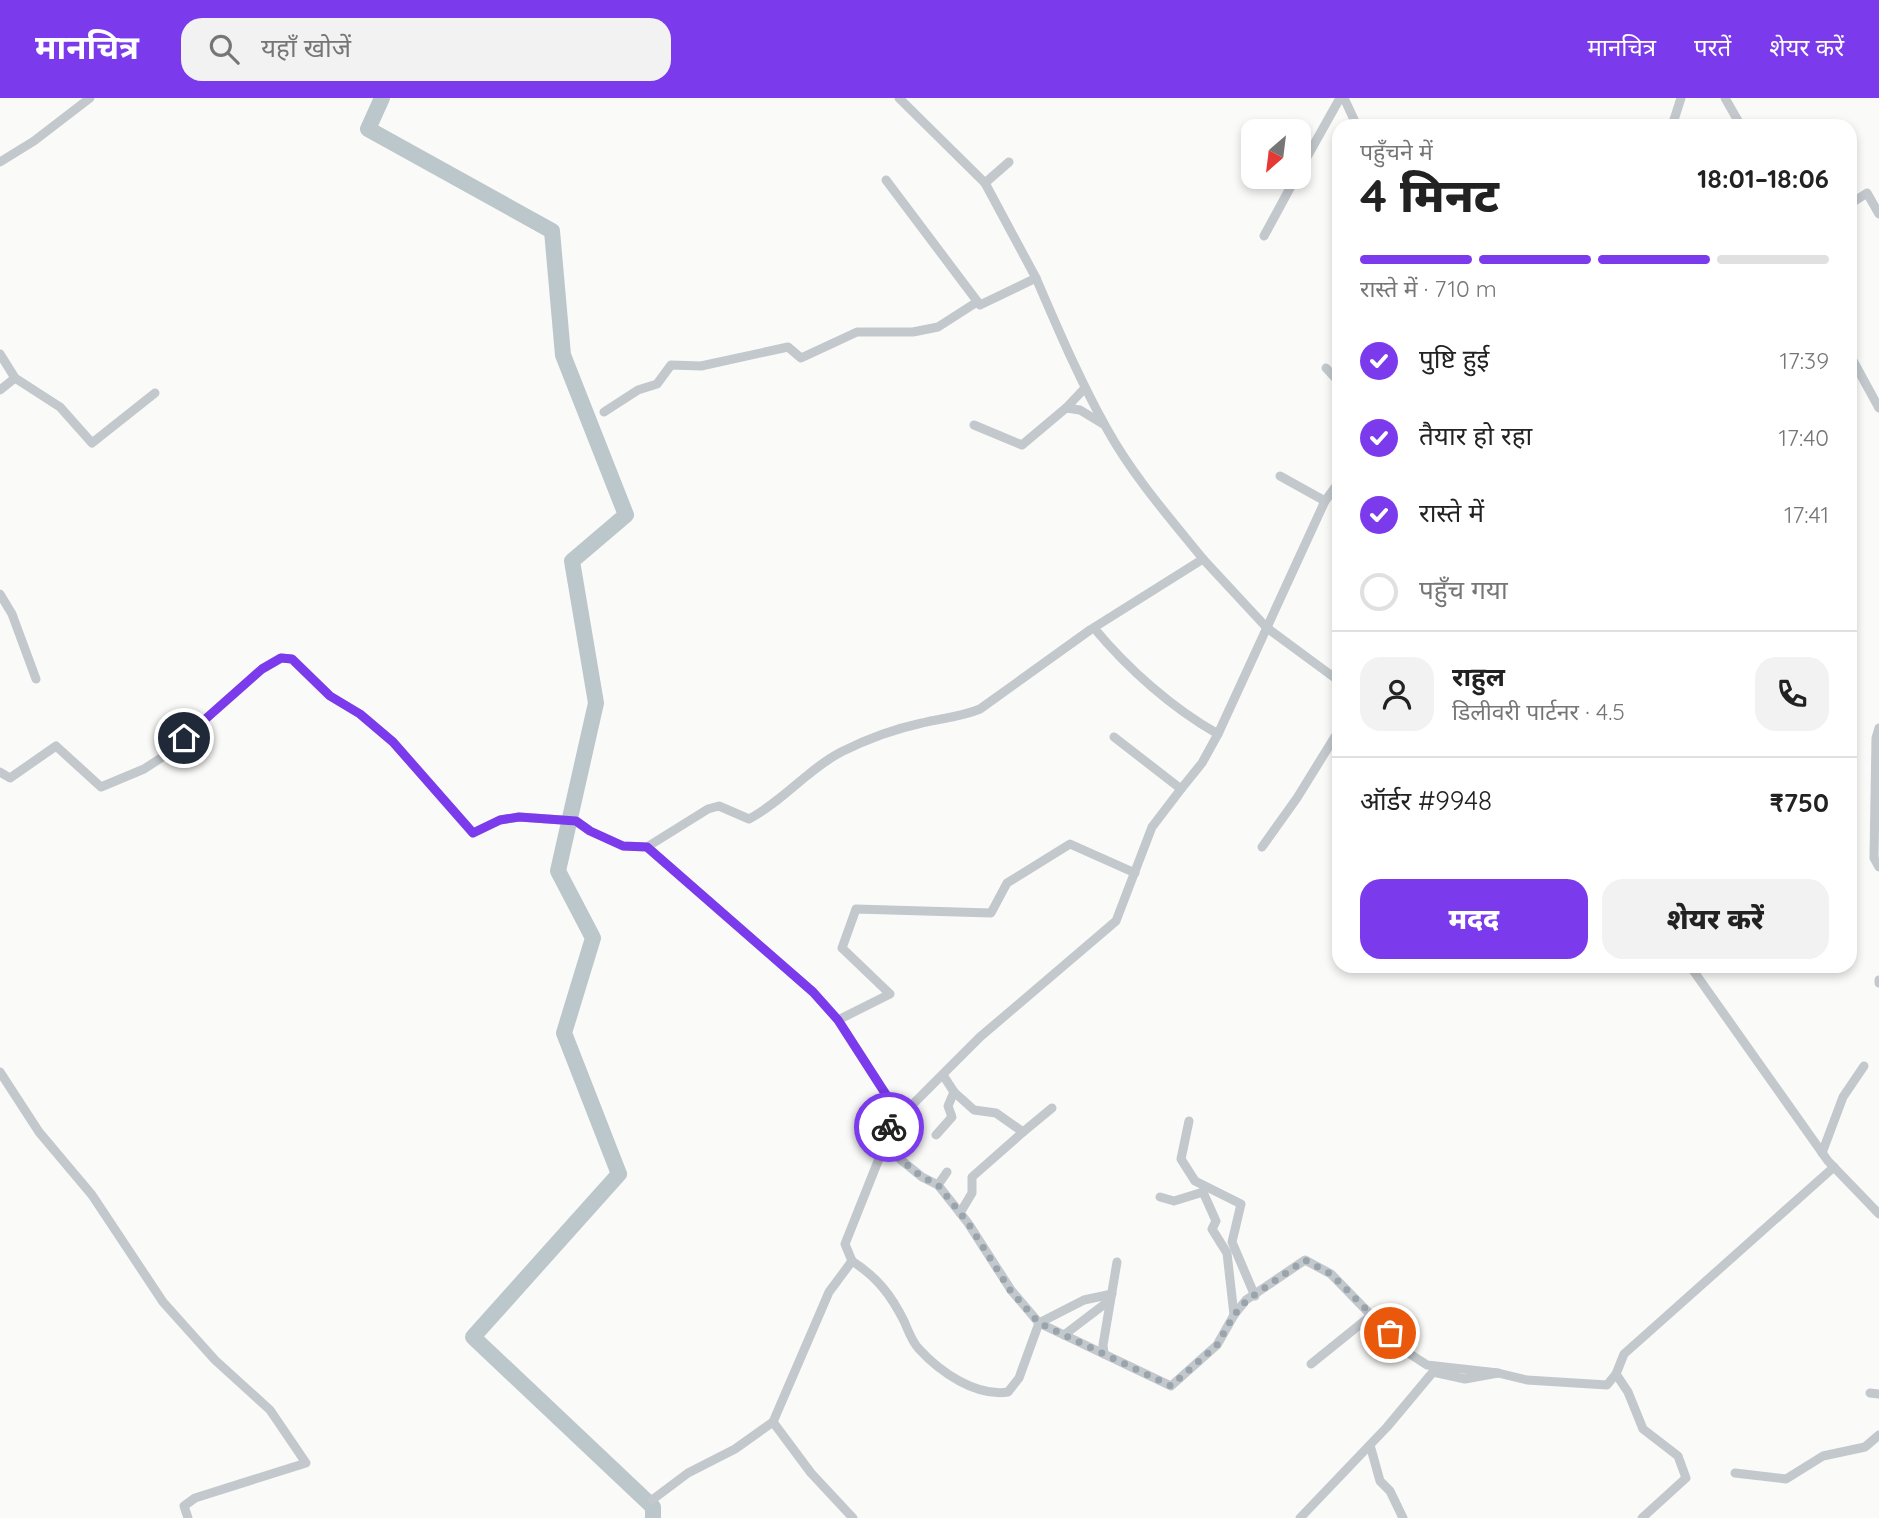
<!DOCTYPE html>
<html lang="hi">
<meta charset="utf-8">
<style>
:root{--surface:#fff;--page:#f2f2f2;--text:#222;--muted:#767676;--line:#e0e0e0;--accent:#7c3aed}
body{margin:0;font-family:Quicksand,"Noto Sans Devanagari",sans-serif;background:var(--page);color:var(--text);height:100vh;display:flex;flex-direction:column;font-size:26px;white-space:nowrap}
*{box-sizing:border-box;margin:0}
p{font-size:23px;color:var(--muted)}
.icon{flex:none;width:38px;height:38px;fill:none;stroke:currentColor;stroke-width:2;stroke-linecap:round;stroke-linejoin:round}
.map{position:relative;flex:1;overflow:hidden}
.details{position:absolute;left:1332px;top:21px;width:525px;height:854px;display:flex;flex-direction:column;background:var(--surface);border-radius:21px;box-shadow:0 4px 10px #0003}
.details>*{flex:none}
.needle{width:46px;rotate:208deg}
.fabs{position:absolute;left:1241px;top:21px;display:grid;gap:14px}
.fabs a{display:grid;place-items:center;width:70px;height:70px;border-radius:14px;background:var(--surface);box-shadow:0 4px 10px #0003;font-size:35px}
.pin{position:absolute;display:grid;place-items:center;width:60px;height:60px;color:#fff;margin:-30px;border:4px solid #fff;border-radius:50%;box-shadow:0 2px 7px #0007}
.courier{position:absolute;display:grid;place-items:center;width:70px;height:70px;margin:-35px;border:5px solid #7c3aed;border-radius:50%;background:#fff;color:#222;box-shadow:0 2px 9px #0007}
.head em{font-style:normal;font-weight:800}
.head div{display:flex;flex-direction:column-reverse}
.head{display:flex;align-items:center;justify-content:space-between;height:119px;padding:0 28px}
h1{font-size:46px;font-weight:800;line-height:52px}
.bar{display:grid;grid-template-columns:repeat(4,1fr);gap:10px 7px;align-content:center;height:84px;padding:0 28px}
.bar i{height:9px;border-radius:5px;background:var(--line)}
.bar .on{background:var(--accent)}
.bar p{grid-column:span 4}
.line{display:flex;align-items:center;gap:18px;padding:0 28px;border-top:2px solid var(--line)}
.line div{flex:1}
.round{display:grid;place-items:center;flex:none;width:74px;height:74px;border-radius:21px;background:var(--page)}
ol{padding:0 28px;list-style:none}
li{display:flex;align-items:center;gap:21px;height:77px}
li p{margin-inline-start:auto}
li .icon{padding:7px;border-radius:50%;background:var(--accent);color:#fff;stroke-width:4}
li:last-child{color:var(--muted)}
li i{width:38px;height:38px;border:4px solid var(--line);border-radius:50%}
.primary-button{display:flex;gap:14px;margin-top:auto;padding:14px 28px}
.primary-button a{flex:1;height:80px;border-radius:21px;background:var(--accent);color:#fff;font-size:28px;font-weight:800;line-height:80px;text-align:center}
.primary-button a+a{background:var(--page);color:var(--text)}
header{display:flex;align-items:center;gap:42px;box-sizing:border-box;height:98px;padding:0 35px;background:var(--accent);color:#fff}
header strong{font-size:33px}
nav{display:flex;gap:38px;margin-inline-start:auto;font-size:24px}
.search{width:490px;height:63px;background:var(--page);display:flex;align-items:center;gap:18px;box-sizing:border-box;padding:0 24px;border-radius:21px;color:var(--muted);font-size:26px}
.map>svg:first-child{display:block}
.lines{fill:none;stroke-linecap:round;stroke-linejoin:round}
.river{stroke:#bbc7cb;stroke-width:16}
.street{stroke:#c3c8cc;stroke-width:9}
.done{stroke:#99a4ac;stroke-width:7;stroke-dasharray:0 12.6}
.route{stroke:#7c3aed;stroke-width:9}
</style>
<header>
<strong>मानचित्र</strong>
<div class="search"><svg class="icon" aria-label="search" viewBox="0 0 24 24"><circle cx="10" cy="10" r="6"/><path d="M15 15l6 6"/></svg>यहाँ खोजें</div>
<nav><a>मानचित्र</a><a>परतें</a><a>शेयर करें</a></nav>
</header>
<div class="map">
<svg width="1879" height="1420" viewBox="0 0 1879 1420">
<rect width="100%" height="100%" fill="#fafaf8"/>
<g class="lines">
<polyline class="river" points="382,0 368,31 552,133 563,257 626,417 572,463 596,605 558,773 593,840 564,935 619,1076 473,1239 653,1409 653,1420"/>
<g class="street">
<polyline points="899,0 985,85 1036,180"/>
<polyline points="1344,0 1357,28"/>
<polyline points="1725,0 1741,28"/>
<polyline points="1672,28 1681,0"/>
<polyline points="0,64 34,43 90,0"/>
<polyline points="1298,75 1340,0"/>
<path d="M 886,82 L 980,207 L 1036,180 C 1058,231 1080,283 1107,331 C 1133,378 1169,419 1203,461"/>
<polyline points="985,85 1009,64"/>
<polyline points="1850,106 1867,95 1879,116"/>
<polyline points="1264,138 1296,79"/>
<polyline points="0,256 15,280 0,292"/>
<polyline points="1850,257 1879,310"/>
<polyline points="1326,270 1339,284"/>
<polyline points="15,280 60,309 92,345 155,295"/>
<polyline points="1085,290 1066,310 1080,312 1103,326"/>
<polyline points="604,314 638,292 657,286 671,267 701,268 788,249 801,260 857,234 913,234 938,229 977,204"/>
<polyline points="974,327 1022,347 1066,310"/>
<polyline points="1280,378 1325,403"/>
<polyline points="0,496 12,516 36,581"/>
<path d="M 1094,530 C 1128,571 1172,610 1218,636"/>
<polyline points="1879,630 1876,640 1874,760 1879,769"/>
<polyline points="1114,639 1181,691 1202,665 1218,636 1325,403 1339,384"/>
<path d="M 0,674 L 10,680 L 56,648 L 101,689 L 144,671 L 164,658 L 262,571 L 281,560 L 292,561 L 330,598 L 360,616 L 393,644 L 473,735 L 500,722 L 519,719 L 576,723 L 590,733 L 623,748 L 647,749 L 708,711 L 719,708 L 749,721 C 783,703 807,672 841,654 C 867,641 894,631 922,625 C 942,620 961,619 980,611 L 1090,532 L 1203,461 L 1267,530 L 1339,583"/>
<polyline points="647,749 813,894 838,922 894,1009 884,1048 922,1079 938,1087 968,1125 1011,1192 1039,1225 1171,1288 1217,1247 1234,1217 1246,1202 1305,1162 1331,1176 1407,1254 1427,1267 1498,1275"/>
<polyline points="1262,749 1297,700 1339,632"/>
<polyline points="1690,868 1828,1063 1879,1116"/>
<polyline points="1879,885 1879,882"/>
<polyline points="838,922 890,896 842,850 856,811 991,815 1007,785 1070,746 1135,775"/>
<polyline points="0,974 39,1034 92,1097 163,1204 215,1262 270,1312 306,1365 195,1400 184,1408 188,1420"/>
<polyline points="954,994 974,1012 996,1015 1023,1034 1052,1010"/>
<polyline points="1189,1023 1181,1061 1195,1083 1241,1106 1232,1144 1255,1198"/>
<polyline points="936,1037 952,1019 948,1008 954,994 943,977"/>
<polyline points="1822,1055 1843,999 1864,968"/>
<polyline points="938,1087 947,1074"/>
<polyline points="1160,1099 1174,1103 1203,1094 1216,1123 1212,1131 1227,1155 1234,1217"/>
<polyline points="960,1115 972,1095 972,1079 1023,1034"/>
<path d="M 852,1163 C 877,1179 891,1197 904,1223 C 908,1232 912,1244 919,1251 C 940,1274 976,1299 1008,1294 L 1019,1280 L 1039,1225 L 1084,1202 L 1112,1196"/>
<polyline points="1064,1237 1110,1202"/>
<polyline points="1104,1256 1103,1247 1117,1164"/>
<polyline points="1311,1266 1373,1216"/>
<polyline points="1870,1295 1879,1296"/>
<polyline points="773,1324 811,1375 853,1420"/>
<polyline points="1370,1347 1380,1383 1390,1393 1403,1420"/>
<polyline points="1735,1375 1786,1381 1823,1358 1865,1349 1879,1337"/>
<polyline points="652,1402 688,1375 735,1351 773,1324 829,1194 852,1163 845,1146 884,1048 901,1018 980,939 1116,823 1152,729 1181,691"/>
<polyline points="1300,1420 1387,1329 1433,1274 1465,1281 1498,1275 1527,1282 1607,1287 1616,1276"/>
<polyline points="1642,1420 1686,1380 1678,1358 1643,1331 1628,1294 1616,1276 1624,1256 1834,1069"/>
</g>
</g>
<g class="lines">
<polyline class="done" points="889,1029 884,1048 922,1079 938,1087 968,1125 1010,1192 1039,1225 1171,1288 1217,1247 1234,1217 1247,1202 1305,1162 1331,1176 1390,1235"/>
<polyline class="route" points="184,640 262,571 281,560 292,561 330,598 360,616 393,644 473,735 500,722 519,719 576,723 590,733 623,748 647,749 813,894 838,922 894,1009 889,1029"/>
</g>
</svg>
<div class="fabs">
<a><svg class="needle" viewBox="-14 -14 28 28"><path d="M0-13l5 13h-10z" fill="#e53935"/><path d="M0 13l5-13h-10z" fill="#767676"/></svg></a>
</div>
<div class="pin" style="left:1390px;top:1235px;background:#ea580c"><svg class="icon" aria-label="bag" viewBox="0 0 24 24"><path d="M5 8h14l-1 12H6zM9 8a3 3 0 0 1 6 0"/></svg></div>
<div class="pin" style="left:184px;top:640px;background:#1f2937"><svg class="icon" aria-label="home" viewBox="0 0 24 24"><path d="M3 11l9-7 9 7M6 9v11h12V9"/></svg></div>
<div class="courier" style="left:889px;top:1029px"><svg class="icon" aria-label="bike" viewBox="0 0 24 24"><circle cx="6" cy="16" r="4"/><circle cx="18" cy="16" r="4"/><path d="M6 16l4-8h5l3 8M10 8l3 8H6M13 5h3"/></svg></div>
<section class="details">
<div class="head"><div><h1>4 मिनट</h1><p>पहुँचने में</p></div><em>18:01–18:06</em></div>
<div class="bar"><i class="on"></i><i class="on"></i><i class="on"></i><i></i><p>रास्ते में · 710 m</p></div>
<ol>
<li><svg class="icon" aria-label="check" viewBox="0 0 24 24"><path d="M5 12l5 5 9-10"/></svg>पुष्टि हुई<p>17:39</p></li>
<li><svg class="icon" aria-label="check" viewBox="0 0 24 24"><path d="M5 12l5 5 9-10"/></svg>तैयार हो रहा<p>17:40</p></li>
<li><svg class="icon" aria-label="check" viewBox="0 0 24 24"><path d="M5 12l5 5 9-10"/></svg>रास्ते में<p>17:41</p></li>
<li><i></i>पहुँच गया</li>
</ol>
<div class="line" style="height:126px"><a class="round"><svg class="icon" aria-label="person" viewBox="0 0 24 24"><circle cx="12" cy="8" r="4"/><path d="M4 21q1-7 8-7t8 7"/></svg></a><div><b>राहुल</b><p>डिलीवरी पार्टनर · 4.5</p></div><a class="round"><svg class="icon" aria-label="phone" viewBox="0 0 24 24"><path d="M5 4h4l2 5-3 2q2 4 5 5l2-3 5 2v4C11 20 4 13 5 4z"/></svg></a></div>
<div class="line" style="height:91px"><div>ऑर्डर #9948</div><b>₹750</b></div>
<div class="primary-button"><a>मदद</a><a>शेयर करें</a></div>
</section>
</div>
